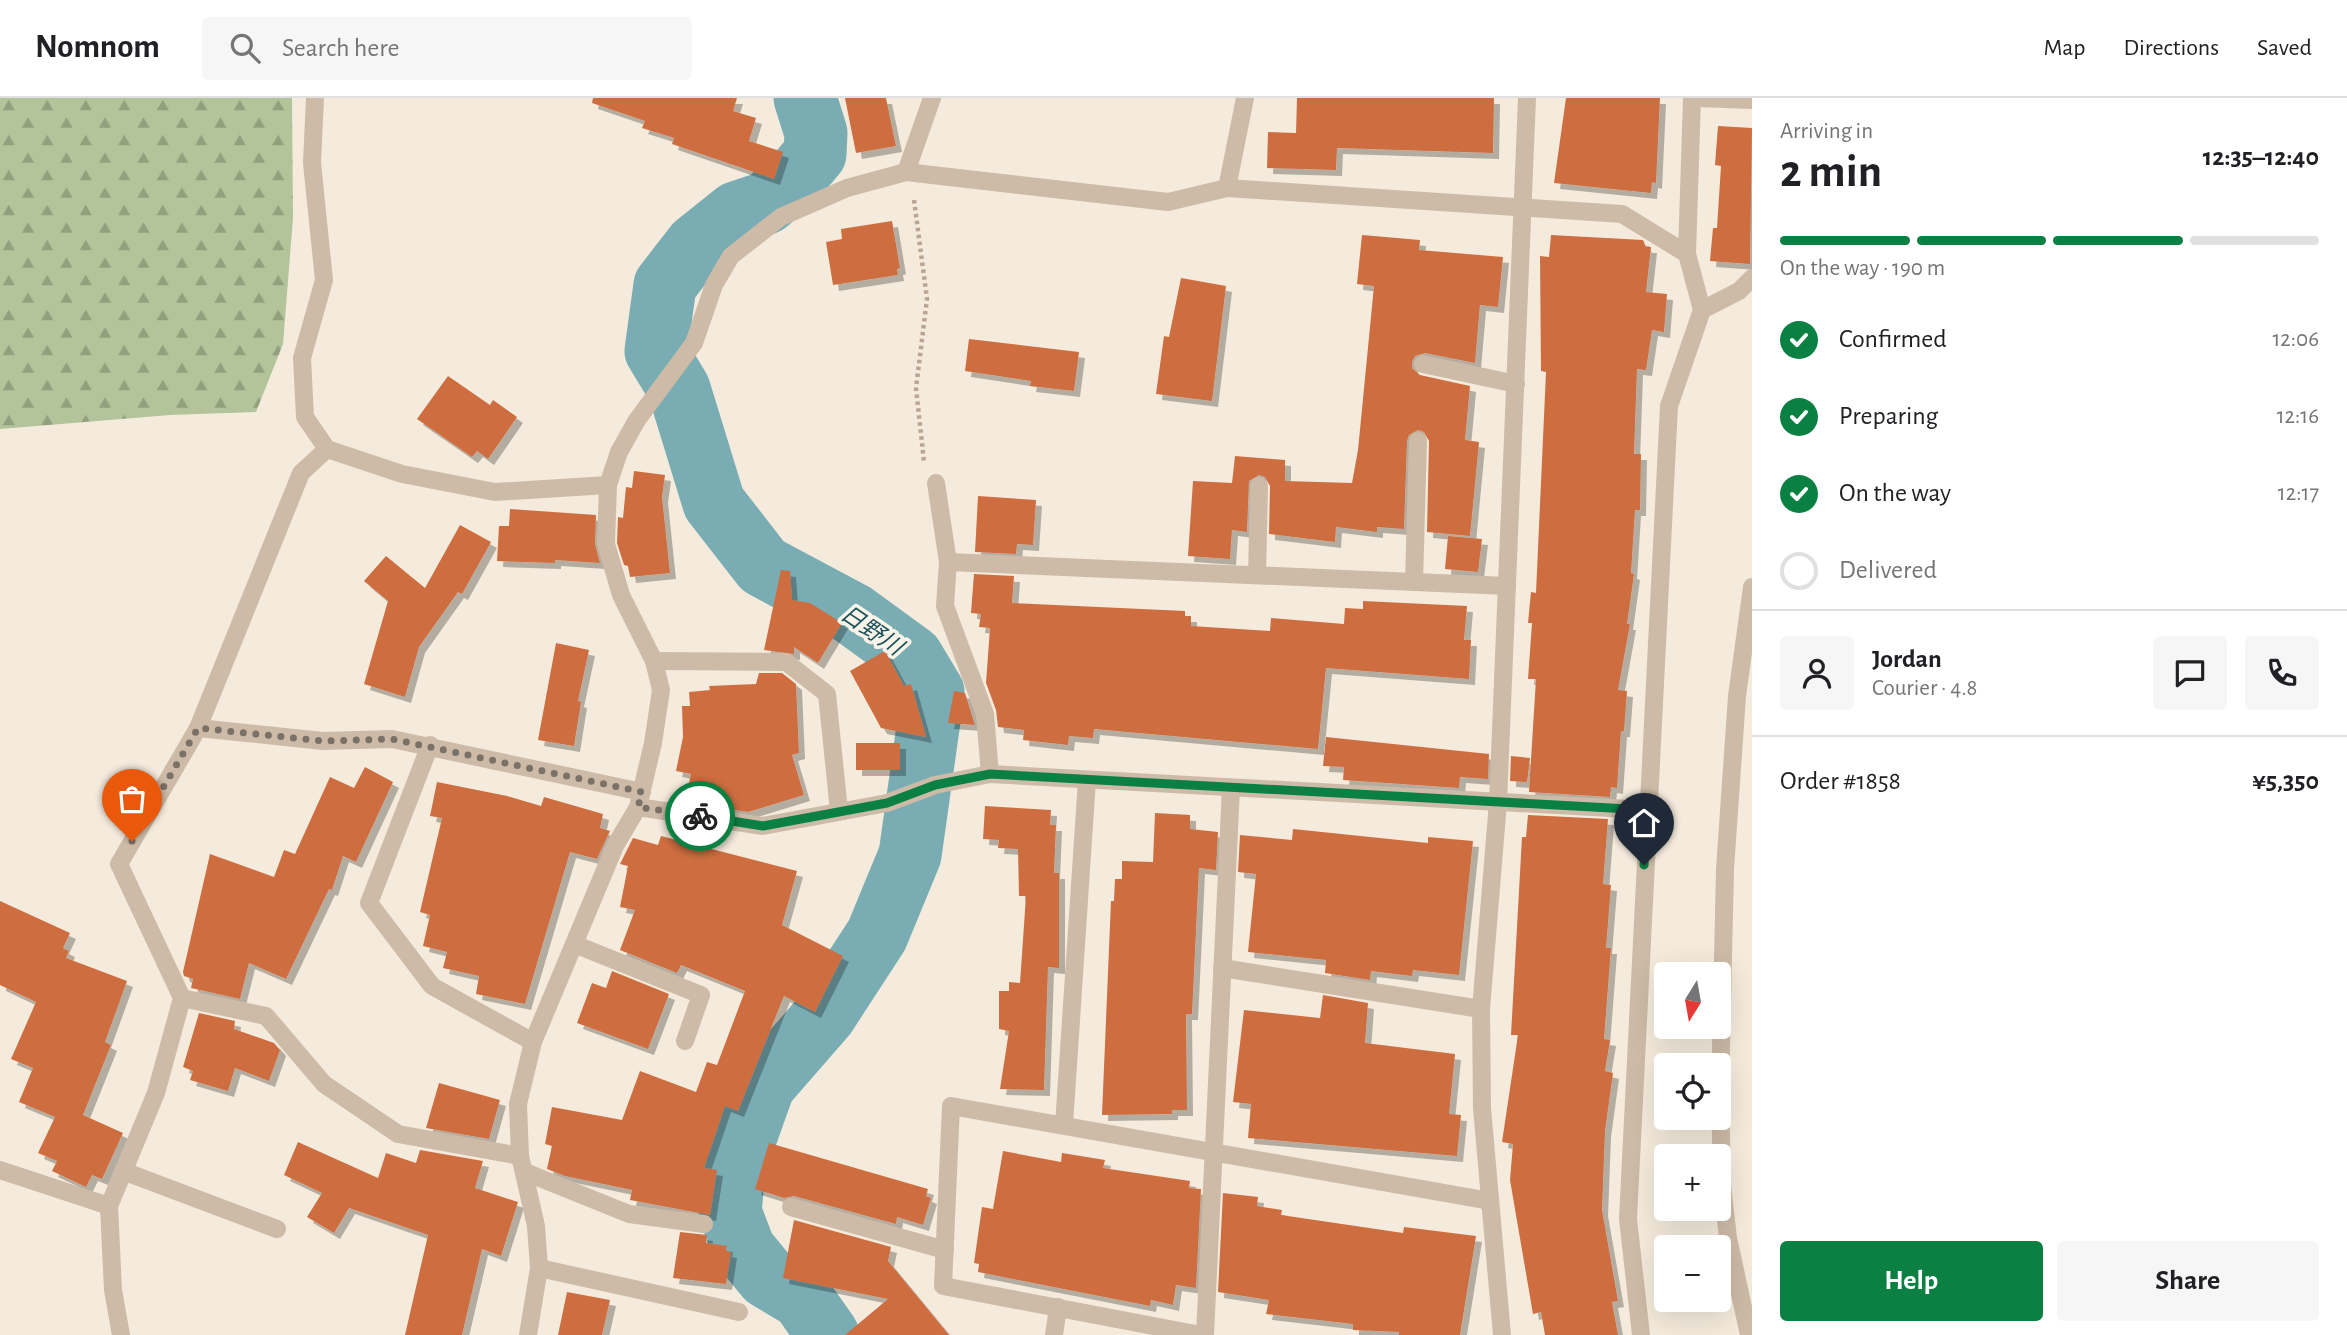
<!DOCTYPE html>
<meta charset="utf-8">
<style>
:root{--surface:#fff;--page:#f6f6f6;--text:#202124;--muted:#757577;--line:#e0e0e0;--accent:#0b8043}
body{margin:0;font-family:"Alegreya Sans","Noto Sans JP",sans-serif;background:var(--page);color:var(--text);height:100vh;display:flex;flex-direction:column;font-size:26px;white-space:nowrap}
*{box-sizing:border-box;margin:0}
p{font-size:23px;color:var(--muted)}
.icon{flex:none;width:38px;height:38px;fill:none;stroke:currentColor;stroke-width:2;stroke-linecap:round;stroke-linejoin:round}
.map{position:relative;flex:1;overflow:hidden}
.sheet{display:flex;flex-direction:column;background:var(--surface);width:595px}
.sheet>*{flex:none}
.needle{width:46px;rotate:191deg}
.tools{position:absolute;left:1654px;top:864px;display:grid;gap:14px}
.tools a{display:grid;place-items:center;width:77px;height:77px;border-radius:7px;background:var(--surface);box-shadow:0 7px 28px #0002;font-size:35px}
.pin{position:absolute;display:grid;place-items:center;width:60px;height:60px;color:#fff;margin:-72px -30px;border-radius:50% 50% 50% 0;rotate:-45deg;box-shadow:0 0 7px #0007}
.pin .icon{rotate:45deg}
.courier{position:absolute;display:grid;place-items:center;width:70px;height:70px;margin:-35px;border:5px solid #0b8043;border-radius:50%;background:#fff;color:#222;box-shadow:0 2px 9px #0007}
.headline em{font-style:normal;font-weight:600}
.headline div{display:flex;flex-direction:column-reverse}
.headline{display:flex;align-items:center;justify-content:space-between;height:119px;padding:0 28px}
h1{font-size:46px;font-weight:600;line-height:52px}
.bar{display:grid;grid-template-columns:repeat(4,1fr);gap:10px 7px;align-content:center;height:84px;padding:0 28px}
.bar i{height:9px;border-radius:5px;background:var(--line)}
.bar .current{background:var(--accent)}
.bar p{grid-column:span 4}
.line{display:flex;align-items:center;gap:18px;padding:0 28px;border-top:2px solid var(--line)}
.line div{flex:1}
.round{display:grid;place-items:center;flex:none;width:74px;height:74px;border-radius:7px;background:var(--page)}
ol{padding:0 28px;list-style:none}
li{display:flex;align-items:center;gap:21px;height:77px}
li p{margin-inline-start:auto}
li .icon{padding:7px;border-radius:50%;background:var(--accent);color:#fff;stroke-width:4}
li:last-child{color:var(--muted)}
li i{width:38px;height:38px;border:4px solid var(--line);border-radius:50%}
.button{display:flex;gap:14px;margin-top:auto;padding:14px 28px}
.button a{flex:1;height:80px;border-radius:7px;background:var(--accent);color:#fff;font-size:28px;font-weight:600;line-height:80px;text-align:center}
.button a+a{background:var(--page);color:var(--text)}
header{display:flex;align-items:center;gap:42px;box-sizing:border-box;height:98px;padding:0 35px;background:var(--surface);border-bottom:2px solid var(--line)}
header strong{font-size:33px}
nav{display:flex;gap:38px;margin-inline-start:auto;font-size:24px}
.search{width:490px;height:63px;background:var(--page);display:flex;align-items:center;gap:18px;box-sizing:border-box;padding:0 24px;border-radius:7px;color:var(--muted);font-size:26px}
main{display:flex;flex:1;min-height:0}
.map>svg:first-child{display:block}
.forest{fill:url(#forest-firs)}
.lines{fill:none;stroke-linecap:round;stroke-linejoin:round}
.river{stroke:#79acb3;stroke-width:63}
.building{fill:#ce6e40;filter:url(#shadow)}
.path{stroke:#b9a591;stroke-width:4.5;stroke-dasharray:3.5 3.5;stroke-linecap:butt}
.service{stroke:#cdbba7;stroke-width:18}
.minor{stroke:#cdbba7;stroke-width:18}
.tertiary{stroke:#cdbba7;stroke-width:18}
.done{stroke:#7a7167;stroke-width:7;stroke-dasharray:0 12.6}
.route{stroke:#0b8043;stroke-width:9}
.labels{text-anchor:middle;stroke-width:7;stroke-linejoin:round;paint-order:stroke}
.water-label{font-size:23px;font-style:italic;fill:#1a535d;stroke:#fbf4e9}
</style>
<header>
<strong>Nomnom</strong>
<div class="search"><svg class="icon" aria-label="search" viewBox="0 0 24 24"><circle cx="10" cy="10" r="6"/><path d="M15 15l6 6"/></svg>Search here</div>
<nav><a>Map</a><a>Directions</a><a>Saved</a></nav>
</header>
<main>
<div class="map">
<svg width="1752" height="1237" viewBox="0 0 1752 1237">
<defs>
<pattern id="forest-firs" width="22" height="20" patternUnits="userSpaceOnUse" patternTransform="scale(1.75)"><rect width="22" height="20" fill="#b3c49b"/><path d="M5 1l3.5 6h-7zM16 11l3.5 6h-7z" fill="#93a07e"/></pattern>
<filter id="shadow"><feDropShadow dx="6" dy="6" stdDeviation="0" flood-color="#0004"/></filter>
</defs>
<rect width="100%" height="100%" fill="#f4ebdc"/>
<polygon class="forest" points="0,0 292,0 293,120 283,246 256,314 170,317 0,331"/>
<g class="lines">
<polyline class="river" points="805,0 816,35 815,56 793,82 766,105 736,115 696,147 665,187 656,253 679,291 714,405 763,468 853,516 912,559 933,594 910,757 877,837 825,917 764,987 734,1071 730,1114 744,1151 767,1179 802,1200 828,1237"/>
</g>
<g class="building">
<polygon points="593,0 737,0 733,13 756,20 749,43 783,54 774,81 672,46 674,40 642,30 645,23 592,5"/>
<polygon points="845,0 886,0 896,48 856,55"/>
<polygon points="1297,0 1494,0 1493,55 1337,50 1336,72 1267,70 1268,34 1296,35"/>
<polygon points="1566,0 1660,0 1656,85 1652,84 1651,95 1554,85"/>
<polygon points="1718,28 1752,30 1750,166 1710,163 1713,130 1717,130 1721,68 1715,67"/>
<polygon points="892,123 900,170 897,171 898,177 833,187 826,144 842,141 841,131"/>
<polygon points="1362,137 1420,142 1419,152 1503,159 1498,209 1480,207 1475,265 1425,255 1415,258 1412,264 1412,270 1420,277 1470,288 1465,342 1479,344 1470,438 1427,434 1429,343 1424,334 1418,332 1409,337 1407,343 1404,431 1377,429 1377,434 1336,429 1335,444 1269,436 1270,388 1265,379 1259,377 1249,383 1247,434 1232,432 1230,461 1188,458 1193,383 1232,385 1235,358 1285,362 1285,383 1352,385 1358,352 1374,188 1357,186"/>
<polygon points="1551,137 1643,142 1646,149 1651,149 1646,194 1667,196 1664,234 1652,232 1646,272 1637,271 1634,356 1641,356 1640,412 1635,412 1631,475 1634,476 1627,526 1630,526 1618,592 1627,593 1624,633 1621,633 1617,690 1611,689 1610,699 1529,694 1536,581 1528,581 1532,525 1528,525 1531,494 1536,495 1546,274 1541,273 1540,158 1549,159"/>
<polygon points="1181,180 1226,188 1212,303 1156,296 1164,238 1169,239"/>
<polygon points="969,241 1079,254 1074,293 1030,288 1031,283 965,273"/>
<polygon points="448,278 490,307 493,302 517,319 488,361 477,353 472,359 417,321"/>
<polygon points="634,373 665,377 662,399 670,475 630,479 628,468 624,467 617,445 618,419 623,420 626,389 632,390"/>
<polygon points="978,398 1036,402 1033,447 1017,446 1016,456 975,454"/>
<polygon points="510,411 596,417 595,446 600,465 555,462 555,465 497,463 499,428 509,428"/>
<polygon points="460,427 491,444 462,496 458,494 419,549 405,599 364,586 388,503 364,483 386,458 425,490"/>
<polygon points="1448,438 1482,441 1478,474 1445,471"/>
<polygon points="781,472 790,473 792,502 810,505 842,525 818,565 794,549 794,556 764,552"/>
<polygon points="974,476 1014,478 1012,505 1185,513 1185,518 1191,518 1191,528 1270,533 1271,520 1344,526 1345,510 1363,511 1363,503 1467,508 1464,542 1471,542 1469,581 1326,570 1318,651 1094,631 1093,640 1069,638 1068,647 1023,642 1024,632 998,629 996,612 986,585 990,530 979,529 981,516 971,515"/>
<polygon points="556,545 589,552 578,603 581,604 574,648 538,642"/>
<polygon points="885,553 904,588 911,586 926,639 881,630 850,573"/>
<polygon points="759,575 782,575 796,586 799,655 792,657 804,697 748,714 715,709 719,695 688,689 691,676 676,673 683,639 682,608 690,608 689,594 710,592 709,588 756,586"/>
<polygon points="954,593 965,595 975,627 948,625"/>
<polygon points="1326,639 1489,656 1488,681 1460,679 1459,690 1343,682 1344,669 1323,668"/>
<rect x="856" y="645" width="44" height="27"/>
<polygon points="1511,658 1530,660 1527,684 1510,683"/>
<polygon points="365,669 393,684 356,764 343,758 332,792 329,791 286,881 249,865 240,901 191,890 193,881 184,878 183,874 210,756 274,779 284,752 295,756 330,679 354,690"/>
<polygon points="437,684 507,698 541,708 544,699 603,716 600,730 610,733 597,761 570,754 525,906 476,896 479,878 443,870 447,854 423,848 430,817 420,814 442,720 430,718"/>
<polygon points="985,708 1051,712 1050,727 1056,727 1054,775 1059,775 1059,870 1048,869 1044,992 1000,991 1009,933 999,931 999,893 1009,893 1009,884 1020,885 1026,798 1019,798 1018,751 998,750 999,742 983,741"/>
<polygon points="1155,715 1190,717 1190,731 1218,734 1216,772 1199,770 1192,916 1186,916 1187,1012 1172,1012 1172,1016 1102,1017 1111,803 1114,803 1115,781 1122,781 1122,763 1153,764"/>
<polygon points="1528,717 1608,721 1603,786 1611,787 1606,850 1611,850 1604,941 1610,942 1605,973 1613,975 1605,1033 1602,1112 1618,1203 1612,1204 1618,1237 1545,1237 1541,1214 1533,1216 1510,1082 1513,1046 1502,1044 1518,937 1511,937 1522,739 1526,739"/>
<polygon points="1293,731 1428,745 1428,739 1473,743 1459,877 1413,872 1412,878 1371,873 1370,882 1325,875 1326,862 1248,854 1256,776 1238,774 1240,737 1292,742"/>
<polygon points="661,738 797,773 782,827 843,858 815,914 784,898 738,1013 725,1008 704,1070 717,1072 710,1117 630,1102 632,1092 565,1078 547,1071 552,1048 545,1046 552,1009 622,1022 640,973 696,994 707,964 717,967 745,893 681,867 677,875 620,852 635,812 620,809 628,768 620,766 633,740 658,747"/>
<polygon points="0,803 70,835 63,850 69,853 66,860 127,883 105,944 111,947 83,1017 123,1035 102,1081 92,1077 86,1089 52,1073 57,1063 38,1055 55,1019 19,1004 33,970 11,961 36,904 0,887"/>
<polygon points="612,873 669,896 648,951 577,925 592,885 606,890"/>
<polygon points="1323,897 1368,905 1365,945 1455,956 1449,1016 1461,1017 1457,1058 1248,1040 1251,1006 1233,1004 1244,912 1320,920"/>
<polygon points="199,915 235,923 234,931 274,945 280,952 269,983 235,970 228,993 190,982 193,973 183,969"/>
<polygon points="439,985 500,1002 489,1041 426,1030"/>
<polygon points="298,1044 378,1080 386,1055 416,1065 420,1052 483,1063 475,1090 518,1104 501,1158 482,1151 462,1237 405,1237 428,1137 349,1110 334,1135 307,1119 322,1095 284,1077"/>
<polygon points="769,1045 928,1091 926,1098 931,1100 923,1127 897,1119 896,1126 794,1098 784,1100 755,1091"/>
<polygon points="1003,1053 1061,1064 1062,1055 1105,1062 1103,1070 1190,1083 1189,1090 1201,1091 1196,1190 1176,1187 1173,1207 1151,1202 1150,1208 978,1174 979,1166 974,1165 982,1109 993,1111"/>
<polygon points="1223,1095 1258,1099 1257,1108 1282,1112 1281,1117 1403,1135 1404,1129 1476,1138 1460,1237 1399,1237 1399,1234 1353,1232 1353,1226 1266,1216 1269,1202 1218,1194"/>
<polygon points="794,1122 891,1149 888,1163 949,1237 845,1237 888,1201 783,1180"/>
<polygon points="680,1134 707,1137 706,1145 727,1148 726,1153 731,1154 726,1186 673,1180"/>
<polygon points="567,1194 610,1202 602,1237 558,1237"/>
</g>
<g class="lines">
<polyline class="path" points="914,102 927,201 916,290 924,364"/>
<polyline class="service" points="182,900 266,918 324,986 398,1036 520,1058"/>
<g class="minor">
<polyline points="315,0 312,65 324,182 302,260 305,319 327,351 402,376 495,394 608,387"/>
<polyline points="1696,0 1752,2"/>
<polyline points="906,74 1168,104 1227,90 1622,116 1687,156"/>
<polyline points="1227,90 1245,0"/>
<polyline points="1702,212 1739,193 1752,180"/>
<polyline points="1423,266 1516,286"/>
<polyline points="936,385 948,464 945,508 985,616 990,676"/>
<polyline points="948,464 1507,488"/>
<polyline points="1257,477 1259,388"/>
<polyline points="1414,484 1418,343"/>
<polyline points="654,563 786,564 827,596 839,713"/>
<polyline points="198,630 323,643 392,641 642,694"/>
<polyline points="430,647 369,805 432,888 533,944"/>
<polyline points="638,709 763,728 887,705 935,687 990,676 1647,712"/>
<polyline points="574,846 701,897 685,943"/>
<polyline points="1222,870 1481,911"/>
<polyline points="1064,1027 1087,682"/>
<polyline points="0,1072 109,1108"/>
<polyline points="123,1073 277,1131"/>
<polyline points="525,1074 629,1116 704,1126"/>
<polyline points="791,1109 945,1152"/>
<polyline points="539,1170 739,1214"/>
<polyline points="121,1237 113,1192 109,1108 156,995 182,900 119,766 198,630 301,375 327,351"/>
<polyline points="528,1237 539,1170 536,1128 520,1058 518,1006 533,944 615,748 638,709 653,645 661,592 654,563 621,497 606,446 608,387 619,354 637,322 694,245 714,187 731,158 781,119 847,90 906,74 932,0"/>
<polyline points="1054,1237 1058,1209"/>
<polyline points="1201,1237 943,1188 951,1008 1490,1103"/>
<polyline points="1205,1237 1231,690"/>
<polyline points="1502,1237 1482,1010 1481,911 1498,704 1527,0"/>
<polyline points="1641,1237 1628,1121 1669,308 1702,212 1687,156 1692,0"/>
</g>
<polyline class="tertiary" points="1749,1237 1728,1140 1722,1087 1720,993 1725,771 1737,598 1752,489"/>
</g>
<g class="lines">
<polyline class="done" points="132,743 198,630 323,643 392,641 642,694 638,709 700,718"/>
<polyline class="route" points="700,718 763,728 887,705 935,687 990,676 1647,712 1644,767"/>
</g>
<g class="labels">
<g class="water-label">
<text transform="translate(872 532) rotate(34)" y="8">日野川</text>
</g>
</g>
</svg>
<div class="tools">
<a><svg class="needle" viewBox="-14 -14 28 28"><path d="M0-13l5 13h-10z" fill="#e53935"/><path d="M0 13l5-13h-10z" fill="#757577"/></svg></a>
<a><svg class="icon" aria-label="locate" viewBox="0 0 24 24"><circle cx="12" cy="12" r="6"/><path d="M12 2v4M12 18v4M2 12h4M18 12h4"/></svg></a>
<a>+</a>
<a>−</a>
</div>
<div class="pin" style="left:132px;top:743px;background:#ea580c"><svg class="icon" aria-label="bag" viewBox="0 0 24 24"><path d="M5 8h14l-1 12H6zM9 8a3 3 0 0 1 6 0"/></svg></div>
<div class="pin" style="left:1644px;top:767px;background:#1f2937"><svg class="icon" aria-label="home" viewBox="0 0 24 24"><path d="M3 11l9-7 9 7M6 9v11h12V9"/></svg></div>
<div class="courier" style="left:700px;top:718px"><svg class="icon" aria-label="bike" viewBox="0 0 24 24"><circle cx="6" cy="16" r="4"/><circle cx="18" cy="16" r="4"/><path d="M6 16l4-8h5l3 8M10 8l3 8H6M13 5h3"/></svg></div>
</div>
<section class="sheet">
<div class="headline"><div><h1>2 min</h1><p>Arriving in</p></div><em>12:35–12:40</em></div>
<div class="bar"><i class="current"></i><i class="current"></i><i class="current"></i><i></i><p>On the way · 190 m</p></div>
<ol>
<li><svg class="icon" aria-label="check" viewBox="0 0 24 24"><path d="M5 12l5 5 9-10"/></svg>Confirmed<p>12:06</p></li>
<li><svg class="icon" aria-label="check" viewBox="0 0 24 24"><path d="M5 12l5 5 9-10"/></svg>Preparing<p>12:16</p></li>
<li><svg class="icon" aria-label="check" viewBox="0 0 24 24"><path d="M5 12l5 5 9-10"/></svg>On the way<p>12:17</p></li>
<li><i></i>Delivered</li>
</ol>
<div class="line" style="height:126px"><a class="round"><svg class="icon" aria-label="person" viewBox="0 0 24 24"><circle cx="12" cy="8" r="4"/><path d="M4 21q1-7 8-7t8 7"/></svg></a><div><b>Jordan</b><p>Courier · 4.8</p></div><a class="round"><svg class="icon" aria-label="chat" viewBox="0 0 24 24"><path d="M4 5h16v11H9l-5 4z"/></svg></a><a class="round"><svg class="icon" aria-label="phone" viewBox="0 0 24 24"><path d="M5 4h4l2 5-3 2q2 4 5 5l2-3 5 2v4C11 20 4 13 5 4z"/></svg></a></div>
<div class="line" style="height:91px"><div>Order #1858</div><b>¥5,350</b></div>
<div class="button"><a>Help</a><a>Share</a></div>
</section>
</main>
